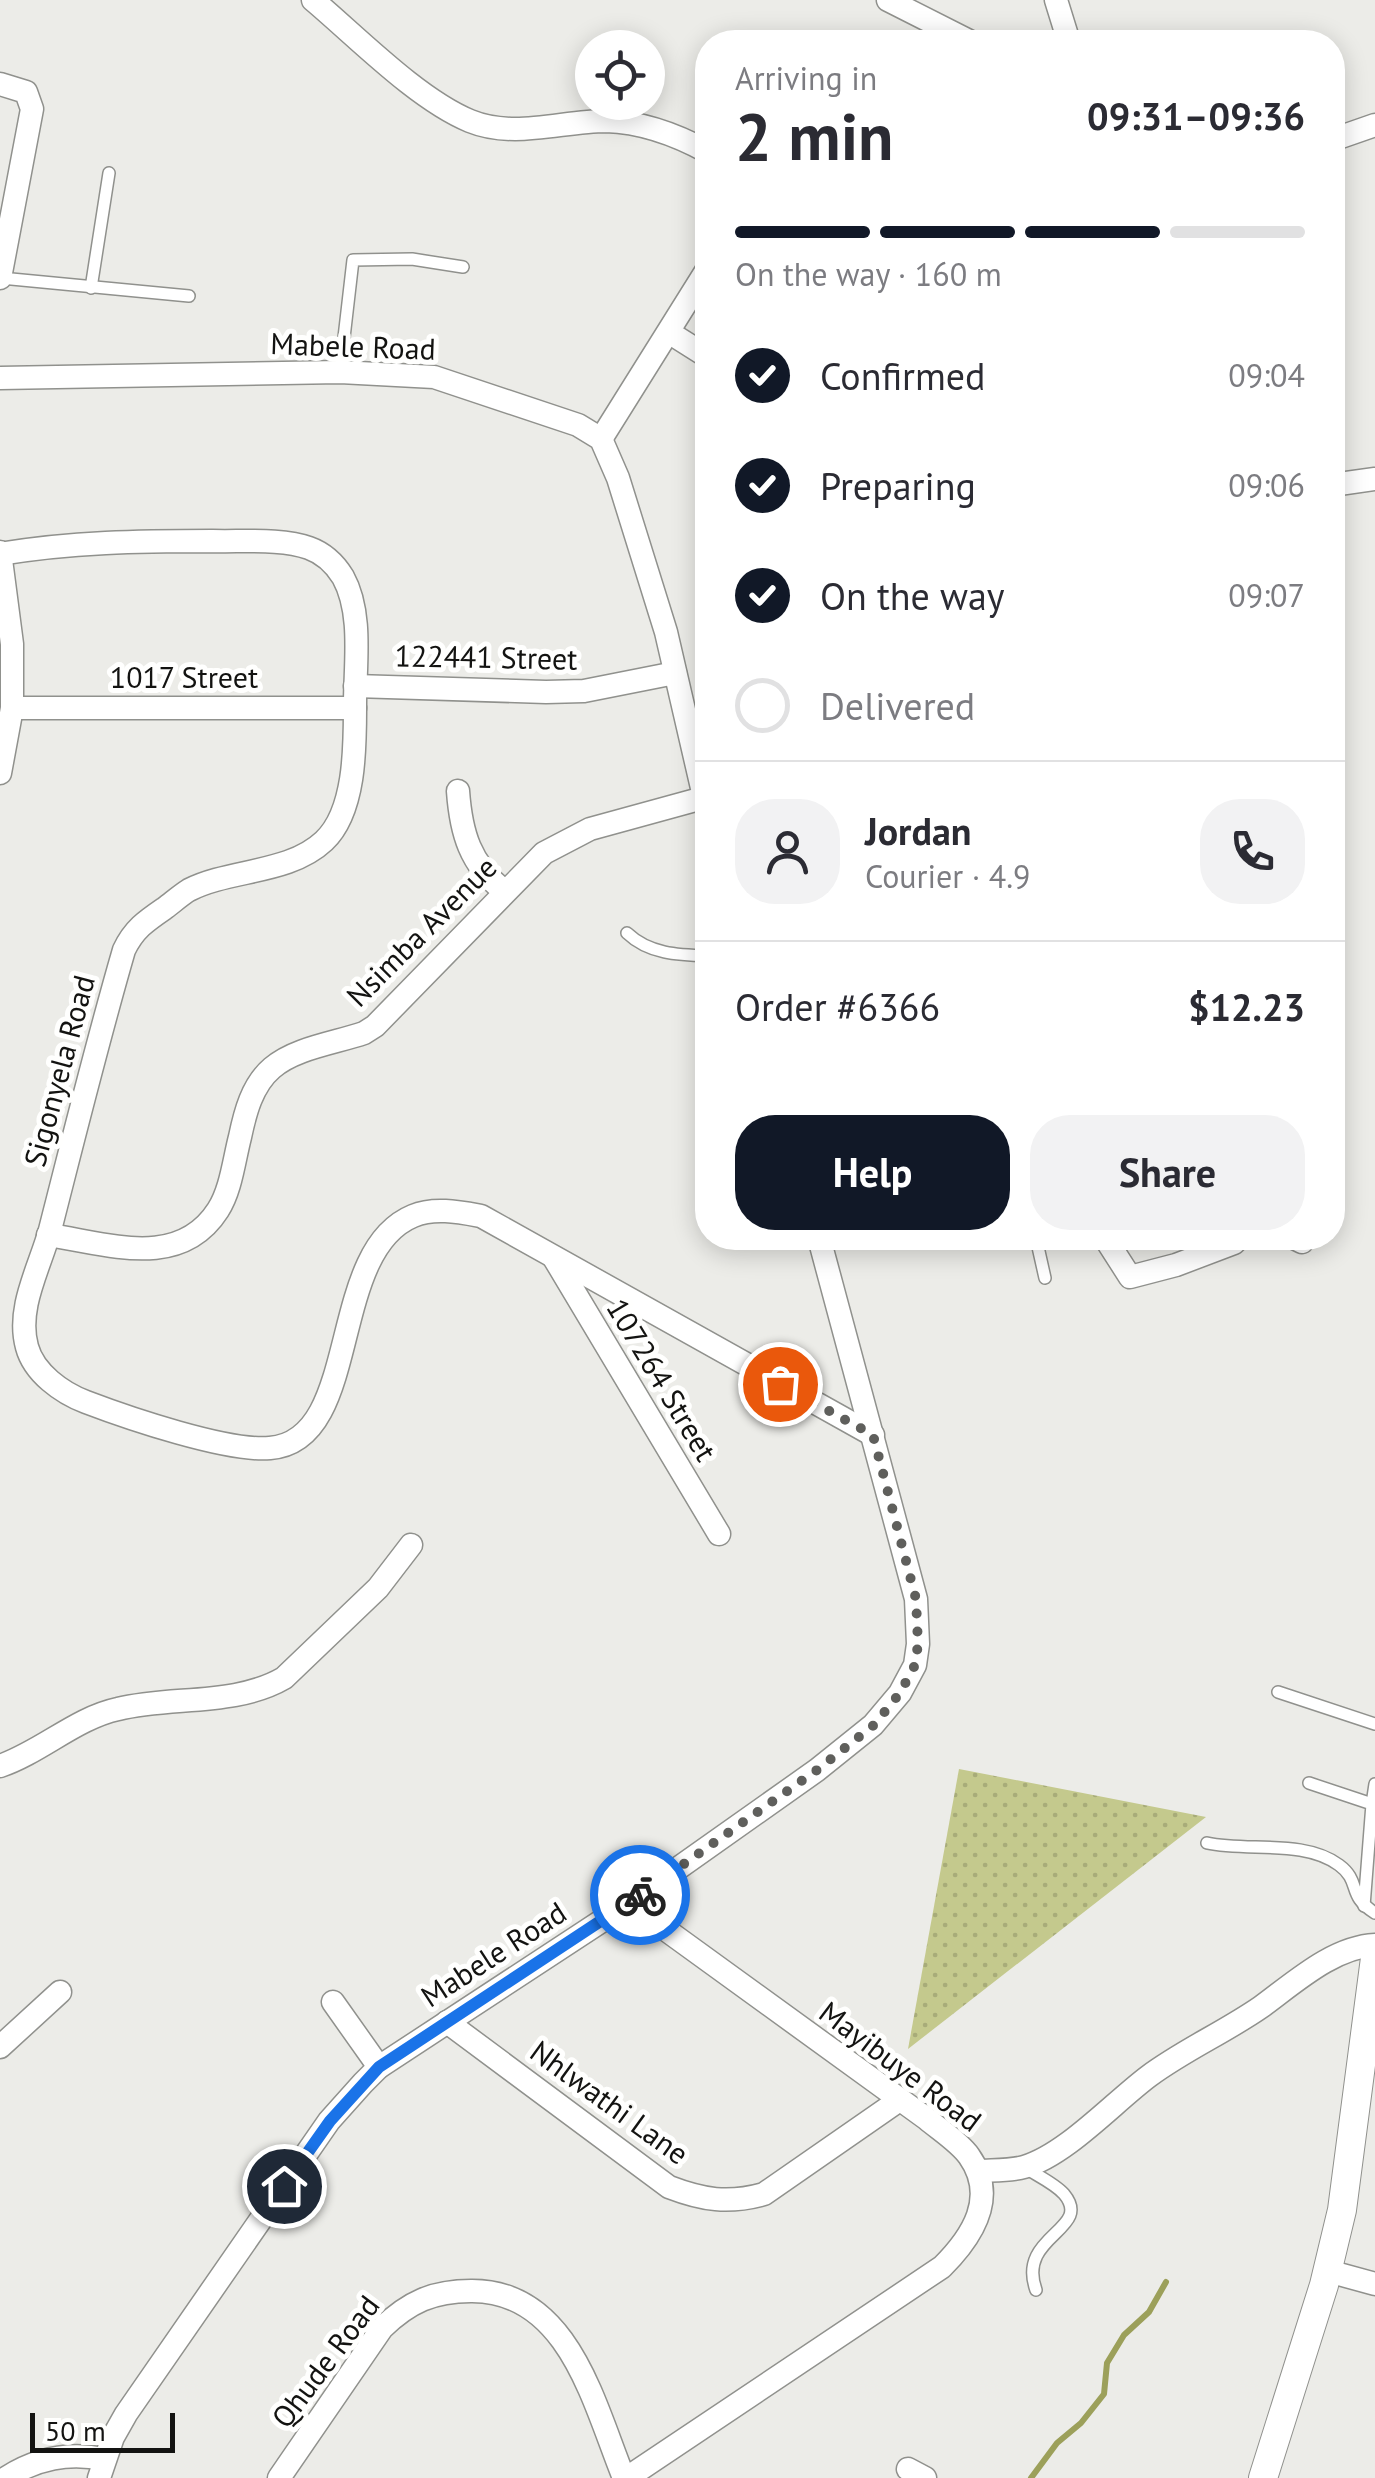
<!DOCTYPE html>
<meta charset="utf-8">
<style>
:root{--surface:#fff;--page:#f2f2f3;--text:#2b2b33;--muted:#7c7c81;--line:#e1e1e2;--accent:#111827}
body{margin:0;font-family:"PT Sans",sans-serif;background:var(--page);color:var(--text);height:100vh;display:flex;flex-direction:column;font-size:38px;white-space:nowrap}
*{box-sizing:border-box;margin:0}
p{font-size:32px;color:var(--muted)}
.icon{flex:none;width:55px;height:55px;fill:none;stroke:currentColor;stroke-width:2;stroke-linecap:round;stroke-linejoin:round}
.map{position:relative;flex:1;overflow:hidden}
.panel{position:absolute;left:695px;top:30px;width:650px;height:1220px;display:flex;flex-direction:column;background:var(--surface);border-radius:40px;box-shadow:0 5px 25px #0003}
.panel>*{flex:none}
.controls{position:absolute;left:575px;top:30px;display:grid;gap:20px}
.controls a{display:grid;place-items:center;width:90px;height:90px;border-radius:50%;background:var(--surface);box-shadow:0 5px 25px #0003;font-size:50px}
.scale{position:absolute;left:30px;bottom:25px;width:145px;box-sizing:border-box;padding-left:10px;border:5px solid #131311;border-top:0;font-size:28px;line-height:35px;white-space:nowrap;color:#131311;-webkit-text-stroke:8px #fffffe;paint-order:stroke}
.pin{position:absolute;display:grid;place-items:center;width:85px;height:85px;color:#fff;margin:-42px;border:5px solid #fff;border-radius:50%;box-shadow:0 2px 10px #0007}
.courier{position:absolute;display:grid;place-items:center;width:100px;height:100px;margin:-50px;border:8px solid #1a73e8;border-radius:50%;background:#fff;color:#222;box-shadow:0 2px 12px #0007}
.headline em{font-style:normal;font-weight:700}
.headline div{display:flex;flex-direction:column-reverse}
.headline{display:flex;align-items:center;justify-content:space-between;height:170px;padding:0 40px}
h1{font-size:65px;font-weight:700;line-height:75px}
.bar{display:grid;grid-template-columns:repeat(4,1fr);gap:15px 10px;align-content:center;height:120px;padding:0 40px}
.bar i{height:12px;border-radius:8px;background:var(--line)}
.bar .current{background:var(--accent)}
.bar p{grid-column:span 4}
.line{display:flex;align-items:center;gap:25px;padding:0 40px;border-top:2px solid var(--line)}
.line div{flex:1}
.round{display:grid;place-items:center;flex:none;width:105px;height:105px;border-radius:40px;background:var(--page)}
ol{padding:0 40px;list-style:none}
li{display:flex;align-items:center;gap:30px;height:110px}
li p{margin-inline-start:auto}
li .icon{padding:10px;border-radius:50%;background:var(--accent);color:#fff;stroke-width:4}
li:last-child{color:var(--muted)}
li i{width:55px;height:55px;border:5px solid var(--line);border-radius:50%}
.action{display:flex;gap:20px;margin-top:auto;padding:20px 40px}
.action a{flex:1;height:115px;border-radius:40px;background:var(--accent);color:#fff;font-size:40px;font-weight:700;line-height:115px;text-align:center}
.action a+a{background:var(--page);color:var(--text)}
.map>svg:first-child{display:block}
.grass{fill:url(#grass-dots)}
.lines{fill:none;stroke-linecap:round;stroke-linejoin:round}
.stream{stroke:#9ca05a;stroke-width:6}
.service-casing{stroke:#90918d;stroke-width:14}
.minor-casing{stroke:#90918d;stroke-width:25}
.tertiary-casing{stroke:#90918d;stroke-width:30}
.service{stroke:#fff;stroke-width:11}
.minor{stroke:#fff;stroke-width:22}
.tertiary{stroke:#fff;stroke-width:28}
.done{stroke:#5f5f5c;stroke-width:10;stroke-dasharray:0 18}
.route{stroke:#1a73e8;stroke-width:12}
.labels{text-anchor:middle;stroke-width:10;stroke-linejoin:round;paint-order:stroke}
.street-label{font-size:30px;fill:#131311;stroke:#fffffe}
</style>
<div class="map">
<svg width="1375" height="2478" viewBox="0 0 1375 2478">
<defs>
<pattern id="grass-dots" width="8" height="8" patternUnits="userSpaceOnUse" patternTransform="scale(2.5)"><rect width="8" height="8" fill="#c4c98d"/><path d="M2 2h.1M6 6h.1" fill="none" stroke="#a8ac79" stroke-width="1.8" stroke-linecap="round"/></pattern>
</defs>
<rect width="100%" height="100%" fill="#ecece8"/>
<polygon class="grass" points="959,1769 1206,1817 908,2049"/>
<g class="lines">
<polyline class="stream" points="1031,2478 1057,2443 1081,2423 1104,2394 1107,2363 1124,2335 1149,2312 1166,2282"/>
<defs>
<g id="service">
<polyline points="1,278 189,296"/>
<polyline points="91,288 109,173"/>
<polyline points="340,372 353,260 412,259 463,267"/>
<path d="M 627,933 C 649,954 678,955 708,956"/>
<polyline points="1036,1238 1045,1278"/>
<polyline points="1278,1692 1375,1724"/>
<polyline points="1309,1783 1372,1804 1364,1906"/>
<polyline points="1372,1804 1375,1784"/>
<path d="M 1207,1843 C 1248,1852 1304,1839 1339,1865 C 1362,1882 1346,1895 1375,1913"/>
<path d="M 1024,2167 C 1036,2175 1054,2183 1064,2194 C 1094,2230 1016,2235 1036,2290"/>
</g>
<g id="minor">
<path d="M 313,0 C 357,37 417,99 470,121 C 514,139 562,121 606,121 C 642,122 677,135 708,152"/>
<polyline points="888,0 971,42"/>
<polyline points="1056,0 1069,42"/>
<polyline points="0,84 26,92 32,109 0,278"/>
<polyline points="1332,140 1375,125"/>
<polyline points="670,333 708,357"/>
<polyline points="0,378 340,372 434,377 578,425 601,439 618,478 666,632 708,814"/>
<polyline points="601,439 708,268"/>
<polyline points="1332,485 1375,479"/>
<polyline points="0,552 12,644 12,708 0,773"/>
<path d="M 0,554 C 71,542 140,541 212,541 C 241,542 282,538 309,548 C 323,553 335,564 343,577 C 363,613 355,664 355,704 C 355,745 356,811 324,841 C 289,874 230,869 189,890 C 181,895 173,902 165,908 C 146,921 134,929 124,950 C 97,1043 74,1136 50,1230 C 40,1267 16,1308 27,1347 C 34,1373 62,1393 86,1402 C 128,1418 228,1452 270,1448 C 363,1441 326,1252 413,1216 C 434,1207 459,1212 481,1216 L 873,1435"/>
<polyline points="355,686 546,692 584,691 675,673"/>
<polyline points="12,708 355,708"/>
<path d="M 458,791 C 461,833 470,864 504,891"/>
<path d="M 48,1235 C 106,1243 179,1271 218,1210 C 231,1190 234,1160 240,1137 C 245,1113 252,1085 272,1068 C 295,1048 335,1043 364,1033 L 375,1026 L 544,853 L 590,829 L 703,798"/>
<polyline points="1105,1238 1130,1277 1176,1265 1234,1243 1239,1238"/>
<polyline points="1294,1238 1302,1242"/>
<polyline points="554,1258 719,1534"/>
<path d="M 0,1766 C 41,1752 76,1718 118,1709 C 172,1696 236,1706 284,1678 L 378,1588 L 411,1545"/>
<polyline points="333,2002 379,2067"/>
<path d="M 447,2022 L 669,2187 C 703,2200 728,2204 764,2194 L 898,2101"/>
<polyline points="0,2047 60,1992"/>
<path d="M 978,2171 C 992,2170 1010,2171 1024,2167 C 1066,2155 1114,2102 1149,2076 C 1184,2050 1225,2032 1261,2007 C 1294,1983 1333,1947 1375,1945"/>
<polyline points="1328,2271 1375,2284"/>
<polyline points="908,2469 925,2478"/>
<path d="M 6,2478 C 37,2458 68,2452 104,2459"/>
<polyline points="99,2478 113,2437 126,2414 329,2121 363,2083 379,2067 629,1903 817,1770 873,1725 900,1693 915,1665 918,1644 916,1599 819,1238"/>
<path d="M 279,2478 L 382,2328 C 409,2302 433,2291 471,2291 C 569,2290 594,2405 624,2478"/>
<path d="M 627,2478 L 942,2267 C 973,2236 998,2197 969,2156 C 959,2142 940,2130 927,2119 L 629,1903"/>
</g>
<polyline id="tertiary" points="1263,2478 1324,2285 1342,2210 1375,1958"/>
</defs>
<use href="#service" class="service-casing"/>
<use href="#minor" class="minor-casing"/>
<use href="#tertiary" class="tertiary-casing"/>
<use href="#service" class="service"/>
<use href="#minor" class="minor"/>
<use href="#tertiary" class="tertiary"/>
</g>
<g class="lines">
<polyline class="done" points="640,1895 817,1770 874,1725 900,1693 915,1665 918,1644 916,1599 873,1435 780,1384"/>
<polyline class="route" points="284,2186 330,2121 379,2067 640,1895"/>
</g>
<g class="labels">
<g class="street-label">
<text transform="translate(353 347) rotate(2)" y="10">Mabele Road</text>
<text transform="translate(486 658) rotate(1)" y="10">122441 Street</text>
<text x="184" y="688">1017 Street</text>
<text transform="translate(422 932) rotate(-45)" y="10">Nsimba Avenue</text>
<text transform="translate(60 1071) rotate(-75)" y="10">Sigonyela Road</text>
<text transform="translate(661 1380) rotate(59)" y="10">107264 Street</text>
<text transform="translate(494 1955) rotate(-33)" y="10">Mabele Road</text>
<text transform="translate(900 2067) rotate(37)" y="10">Mayibuye Road</text>
<text transform="translate(609 2103) rotate(36)" y="10">Nhlwathi Lane</text>
<text transform="translate(326 2362) rotate(-53)" y="10">Qhude Road</text>
</g>
</g>
</svg>
<div class="controls">
<a><svg class="icon" aria-label="locate" viewBox="0 0 24 24"><circle cx="12" cy="12" r="6"/><path d="M12 2v4M12 18v4M2 12h4M18 12h4"/></svg></a>
</div>
<div class="scale">50 m</div>
<div class="pin" style="left:780px;top:1384px;background:#ea580c"><svg class="icon" aria-label="bag" viewBox="0 0 24 24"><path d="M5 8h14l-1 12H6zM9 8a3 3 0 0 1 6 0"/></svg></div>
<div class="pin" style="left:284px;top:2186px;background:#1f2937"><svg class="icon" aria-label="home" viewBox="0 0 24 24"><path d="M3 11l9-7 9 7M6 9v11h12V9"/></svg></div>
<div class="courier" style="left:640px;top:1895px"><svg class="icon" aria-label="bike" viewBox="0 0 24 24"><circle cx="6" cy="16" r="4"/><circle cx="18" cy="16" r="4"/><path d="M6 16l4-8h5l3 8M10 8l3 8H6M13 5h3"/></svg></div>
<section class="panel">
<div class="headline"><div><h1>2 min</h1><p>Arriving in</p></div><em>09:31–09:36</em></div>
<div class="bar"><i class="current"></i><i class="current"></i><i class="current"></i><i></i><p>On the way · 160 m</p></div>
<ol>
<li><svg class="icon" aria-label="check" viewBox="0 0 24 24"><path d="M5 12l5 5 9-10"/></svg>Confirmed<p>09:04</p></li>
<li><svg class="icon" aria-label="check" viewBox="0 0 24 24"><path d="M5 12l5 5 9-10"/></svg>Preparing<p>09:06</p></li>
<li><svg class="icon" aria-label="check" viewBox="0 0 24 24"><path d="M5 12l5 5 9-10"/></svg>On the way<p>09:07</p></li>
<li><i></i>Delivered</li>
</ol>
<div class="line" style="height:180px"><a class="round"><svg class="icon" aria-label="person" viewBox="0 0 24 24"><circle cx="12" cy="8" r="4"/><path d="M4 21q1-7 8-7t8 7"/></svg></a><div><b>Jordan</b><p>Courier · 4.9</p></div><a class="round"><svg class="icon" aria-label="phone" viewBox="0 0 24 24"><path d="M5 4h4l2 5-3 2q2 4 5 5l2-3 5 2v4C11 20 4 13 5 4z"/></svg></a></div>
<div class="line" style="height:130px"><div>Order #6366</div><b>$12.23</b></div>
<div class="action"><a>Help</a><a>Share</a></div>
</section>
</div>
